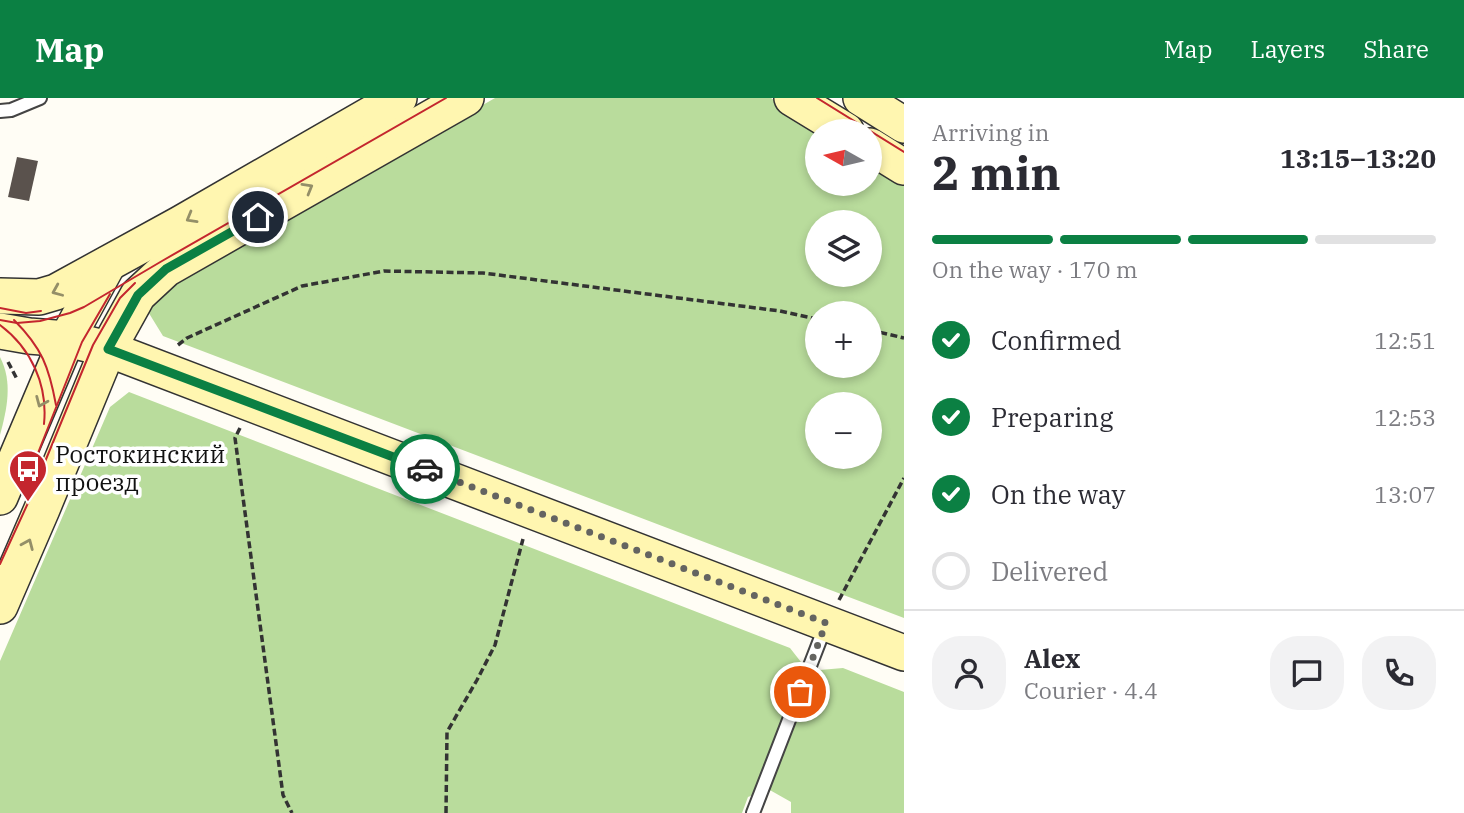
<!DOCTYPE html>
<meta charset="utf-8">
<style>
:root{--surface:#fff;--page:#f2f2f3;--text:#2b2b33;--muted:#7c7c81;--line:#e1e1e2;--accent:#0b8043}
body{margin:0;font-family:"IBM Plex Serif",serif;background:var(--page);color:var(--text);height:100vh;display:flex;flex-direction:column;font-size:26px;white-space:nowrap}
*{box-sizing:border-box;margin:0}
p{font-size:23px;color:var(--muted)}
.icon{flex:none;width:38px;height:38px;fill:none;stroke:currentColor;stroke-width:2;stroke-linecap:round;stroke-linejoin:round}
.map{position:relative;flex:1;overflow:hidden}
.sheet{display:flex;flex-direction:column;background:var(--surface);width:560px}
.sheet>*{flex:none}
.needle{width:46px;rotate:278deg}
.buttons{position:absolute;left:805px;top:21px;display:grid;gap:14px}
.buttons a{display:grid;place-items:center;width:77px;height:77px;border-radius:50%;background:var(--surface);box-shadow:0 4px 10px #0003;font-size:35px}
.pin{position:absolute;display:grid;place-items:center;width:60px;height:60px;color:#fff;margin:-30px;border:4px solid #fff;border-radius:50%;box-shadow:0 2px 7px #0007}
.courier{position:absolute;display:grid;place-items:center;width:70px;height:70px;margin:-35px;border:5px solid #0b8043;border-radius:50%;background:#fff;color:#222;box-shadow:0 2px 9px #0007}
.head em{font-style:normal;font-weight:700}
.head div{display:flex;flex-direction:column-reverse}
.head{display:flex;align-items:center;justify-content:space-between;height:119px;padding:0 28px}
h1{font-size:46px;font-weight:700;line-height:52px}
.bar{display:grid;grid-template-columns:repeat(4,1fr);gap:10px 7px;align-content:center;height:84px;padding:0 28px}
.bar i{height:9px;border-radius:5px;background:var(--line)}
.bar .selected{background:var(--accent)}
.bar p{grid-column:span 4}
.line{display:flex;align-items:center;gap:18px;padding:0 28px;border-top:2px solid var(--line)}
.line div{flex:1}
.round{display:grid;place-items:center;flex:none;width:74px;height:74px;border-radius:28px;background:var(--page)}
ol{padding:0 28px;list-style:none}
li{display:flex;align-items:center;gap:21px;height:77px}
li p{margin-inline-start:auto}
li .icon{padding:7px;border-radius:50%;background:var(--accent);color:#fff;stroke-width:4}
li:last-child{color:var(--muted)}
li i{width:38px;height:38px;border:4px solid var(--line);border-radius:50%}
header{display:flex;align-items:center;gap:42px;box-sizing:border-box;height:98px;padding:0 35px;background:var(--accent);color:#fff}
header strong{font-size:33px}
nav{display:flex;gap:38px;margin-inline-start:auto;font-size:24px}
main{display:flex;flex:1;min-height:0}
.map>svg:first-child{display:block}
.forest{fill:#b9dc9c;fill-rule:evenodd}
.building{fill:#5a524d}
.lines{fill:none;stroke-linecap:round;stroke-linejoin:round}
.lane-casing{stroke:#444;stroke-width:16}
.secondary-casing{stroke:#333;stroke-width:38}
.path{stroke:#333;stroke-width:3.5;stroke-dasharray:7 3.5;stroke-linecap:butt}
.lane{stroke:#fff;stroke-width:12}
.secondary{stroke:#fff6b0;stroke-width:35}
.tram{stroke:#c4262e;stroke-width:2}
.oneway{stroke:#948f68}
.done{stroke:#646461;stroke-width:7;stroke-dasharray:0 12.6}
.route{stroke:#0b8043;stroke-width:9}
.labels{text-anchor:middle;stroke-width:7;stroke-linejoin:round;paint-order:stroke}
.poi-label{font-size:24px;fill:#111;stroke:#fff;text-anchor:start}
</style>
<header>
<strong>Map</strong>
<nav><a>Map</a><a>Layers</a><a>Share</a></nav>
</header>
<main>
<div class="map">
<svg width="904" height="715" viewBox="0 0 904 715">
<rect width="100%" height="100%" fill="#fffdf5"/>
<g class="forest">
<path d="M 495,0 L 771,0 L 825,33 L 817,33 L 817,86 L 870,86 L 870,61 L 904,82 L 904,520 L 163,238 L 147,212 L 175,183 ZM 817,124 L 870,124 L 870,177 L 817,177 ZM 817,215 L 870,215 L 870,268 L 817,268 ZM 817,306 L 870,306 L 870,359 L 817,359 Z"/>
<path d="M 0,259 C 13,284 7,311 0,337 Z"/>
<polygon points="129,294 790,550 808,573 843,570 904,594 904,715 791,715 791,704 768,691 748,699 742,715 0,715 0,563 110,309"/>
</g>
<polygon class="building" points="17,59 38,63 29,103 8,99"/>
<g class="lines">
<defs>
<g id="lane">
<polyline points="0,13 11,12 40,0"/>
<polyline points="753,715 825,529"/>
</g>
<g id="secondary">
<polyline points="792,0 846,33"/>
<polyline points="861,0 904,27"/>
<polyline points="870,48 904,69"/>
<polyline points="0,198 39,199 56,194 180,126 399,0"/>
<polyline points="0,233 29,238 67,241 108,251 904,555"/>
<polyline points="0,399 67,241 108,166"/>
<polyline points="0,508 42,411 108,251 138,197 166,171 466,0"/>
</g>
</defs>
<use href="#lane" class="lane-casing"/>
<use href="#secondary" class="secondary-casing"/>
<g class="path">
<polyline points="870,232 904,240"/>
<polyline points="178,247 187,240 302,188 384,173 483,175 780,213 817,221"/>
<polyline points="8,264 17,281"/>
<polyline points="240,330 235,340 283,697 292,715"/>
<polyline points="839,502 904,380"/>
<polyline points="446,715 447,634 477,582 495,547 523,441"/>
</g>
<use href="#lane" class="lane"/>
<use href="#secondary" class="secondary"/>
<g class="tram">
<polyline points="817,0 904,54"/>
<polyline points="0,210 26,215 41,213"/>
<polyline points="0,222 17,225 40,223 70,215 84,209 162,163 446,0"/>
<path d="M 14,222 C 42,250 49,269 56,307"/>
<path d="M 0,227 C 31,250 48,287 44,326"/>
<polyline points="38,355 82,244 110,196"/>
<polyline points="0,466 28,405 93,247 120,200 135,185"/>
</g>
</g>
<defs><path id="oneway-chevron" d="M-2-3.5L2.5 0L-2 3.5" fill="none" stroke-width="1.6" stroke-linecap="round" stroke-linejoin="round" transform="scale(1.75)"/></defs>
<g class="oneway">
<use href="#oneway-chevron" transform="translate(308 90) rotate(-30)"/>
<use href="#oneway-chevron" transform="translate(191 120) rotate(150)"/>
<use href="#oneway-chevron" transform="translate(57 193) rotate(157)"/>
<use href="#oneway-chevron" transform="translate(41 304) rotate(113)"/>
<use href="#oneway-chevron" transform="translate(28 446) rotate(-67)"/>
</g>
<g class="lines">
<polyline class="done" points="425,371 826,525 800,594"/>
<polyline class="route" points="258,119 166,171 138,197 108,251 425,371"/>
</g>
<defs>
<symbol id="bus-pin" viewBox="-11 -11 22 30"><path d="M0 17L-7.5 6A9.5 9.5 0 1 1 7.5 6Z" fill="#c4262e" stroke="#fff"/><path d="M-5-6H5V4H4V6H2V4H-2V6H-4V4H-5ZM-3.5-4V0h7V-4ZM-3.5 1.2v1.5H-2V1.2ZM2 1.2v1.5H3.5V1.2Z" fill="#fff"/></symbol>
</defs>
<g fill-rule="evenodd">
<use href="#bus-pin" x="6" y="349" width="44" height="60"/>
</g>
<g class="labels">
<g class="poi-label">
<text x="55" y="365">Ростокинский<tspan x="55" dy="28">проезд</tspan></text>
</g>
</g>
</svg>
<div class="buttons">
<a><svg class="needle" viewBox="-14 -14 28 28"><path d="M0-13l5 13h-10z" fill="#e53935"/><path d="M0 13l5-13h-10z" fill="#7c7c81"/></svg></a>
<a><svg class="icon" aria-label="layers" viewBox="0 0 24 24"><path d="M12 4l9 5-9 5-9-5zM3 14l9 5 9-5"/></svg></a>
<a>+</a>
<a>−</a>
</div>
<div class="pin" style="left:800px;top:594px;background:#ea580c"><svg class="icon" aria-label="bag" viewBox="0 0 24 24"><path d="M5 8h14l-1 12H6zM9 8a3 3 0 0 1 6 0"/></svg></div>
<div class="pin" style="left:258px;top:119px;background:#1f2937"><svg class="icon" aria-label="home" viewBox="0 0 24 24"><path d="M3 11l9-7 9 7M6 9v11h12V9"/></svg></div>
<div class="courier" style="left:425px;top:371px"><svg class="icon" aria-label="car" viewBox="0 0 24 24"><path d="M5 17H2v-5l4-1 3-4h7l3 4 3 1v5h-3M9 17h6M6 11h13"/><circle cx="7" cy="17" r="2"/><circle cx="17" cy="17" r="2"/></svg></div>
</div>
<section class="sheet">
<div class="head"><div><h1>2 min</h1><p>Arriving in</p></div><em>13:15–13:20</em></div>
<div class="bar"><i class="selected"></i><i class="selected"></i><i class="selected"></i><i></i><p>On the way · 170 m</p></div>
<ol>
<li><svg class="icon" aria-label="check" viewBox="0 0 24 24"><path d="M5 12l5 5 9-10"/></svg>Confirmed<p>12:51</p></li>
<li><svg class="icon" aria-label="check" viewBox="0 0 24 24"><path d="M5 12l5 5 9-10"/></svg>Preparing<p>12:53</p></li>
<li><svg class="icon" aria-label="check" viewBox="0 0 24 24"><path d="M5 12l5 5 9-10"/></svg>On the way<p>13:07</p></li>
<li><i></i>Delivered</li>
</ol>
<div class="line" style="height:126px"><a class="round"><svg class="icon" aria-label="person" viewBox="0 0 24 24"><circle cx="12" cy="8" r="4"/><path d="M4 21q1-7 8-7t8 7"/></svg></a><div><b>Alex</b><p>Courier · 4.4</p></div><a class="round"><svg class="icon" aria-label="chat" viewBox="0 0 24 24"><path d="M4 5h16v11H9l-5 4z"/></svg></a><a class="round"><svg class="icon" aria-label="phone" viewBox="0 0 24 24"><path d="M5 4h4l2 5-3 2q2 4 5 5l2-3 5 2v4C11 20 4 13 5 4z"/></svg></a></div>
</section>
</main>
